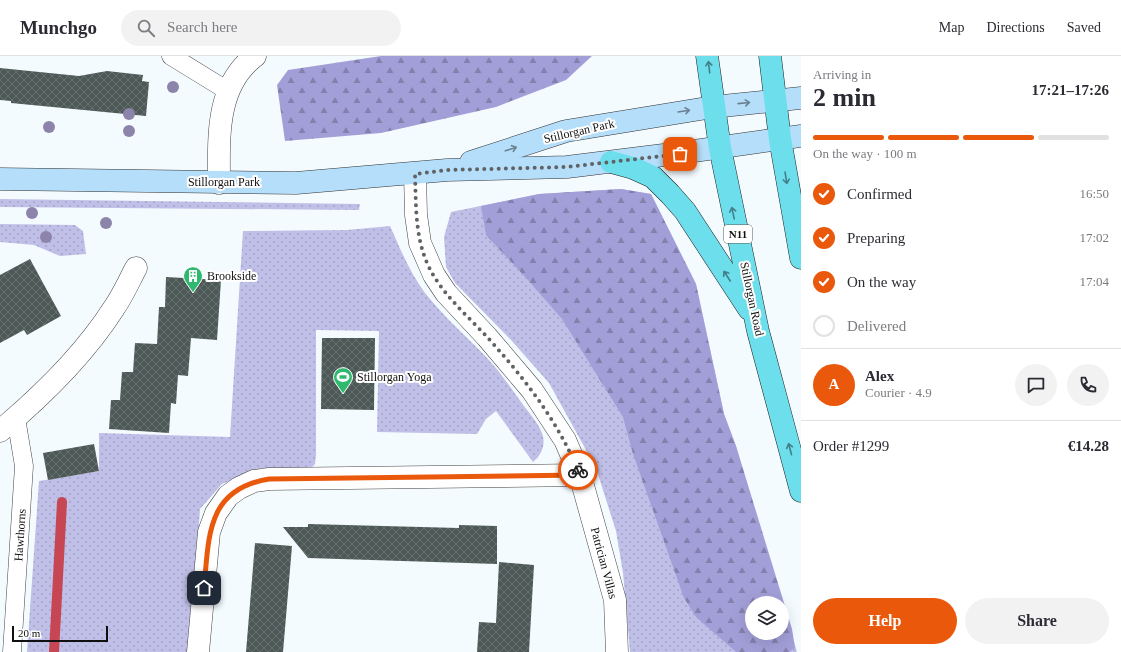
<!DOCTYPE html>
<meta charset="utf-8">
<style>
:root{--surface:#fff;--page:#f2f2f3;--text:#2b2b33;--muted:#7c7c81;--line:#e1e1e2;--accent:#ea580c}
body{margin:0;font-family:"Times New Roman",serif;background:var(--page);color:var(--text);height:100vh;display:flex;flex-direction:column;font-size:15px;white-space:nowrap}
*{box-sizing:border-box;margin:0}
p{font-size:13px;color:var(--muted)}
.icon{flex:none;width:22px;height:22px;fill:none;stroke:currentColor;stroke-width:2;stroke-linecap:round;stroke-linejoin:round}
.map{position:relative;flex:1;overflow:hidden}
.details{display:flex;flex-direction:column;background:var(--surface);width:320px}
.details>*{flex:none}
.fabs{position:absolute;left:745px;top:540px;display:grid;gap:8px}
.fabs a{display:grid;place-items:center;width:44px;height:44px;border-radius:50%;background:var(--surface);box-shadow:0 4px 16px #0002;font-size:20px}
.scale{position:absolute;left:12px;bottom:10px;width:96px;box-sizing:border-box;padding-left:4px;border:2px solid #101010;border-top:0;font-size:11px;line-height:14px;white-space:nowrap;color:#101010;-webkit-text-stroke:3px #fff;paint-order:stroke}
.pin{position:absolute;display:grid;place-items:center;width:34px;height:34px;color:#fff;margin:-17px;border-radius:8px;box-shadow:0 2px 6px #0006}
.courier{position:absolute;display:grid;place-items:center;width:40px;height:40px;margin:-20px;border:3px solid #ea580c;border-radius:50%;background:#fff;color:#222;box-shadow:0 1px 5px #0007}
.head em{font-style:normal;font-weight:800}
.head div{display:flex;flex-direction:column-reverse}
.head{display:flex;align-items:center;justify-content:space-between;height:68px;padding:0 12px}
h1{font-size:26px;font-weight:800;line-height:30px}
.bar{display:grid;grid-template-columns:repeat(4,1fr);gap:6px 4px;align-content:center;height:48px;padding:0 12px}
.bar i{height:5px;border-radius:3px;background:var(--line)}
.bar .active{background:var(--accent)}
.bar p{grid-column:span 4}
.line{display:flex;align-items:center;gap:10px;padding:0 12px;border-top:1px solid var(--line)}
.line div{flex:1}
.round{display:grid;place-items:center;flex:none;width:42px;height:42px;border-radius:21px;background:var(--page)}
ol{padding:0 12px;list-style:none}
li{display:flex;align-items:center;gap:12px;height:44px}
li p{margin-inline-start:auto}
li .icon{padding:4px;border-radius:50%;background:var(--accent);color:#fff;stroke-width:4}
li:last-child{color:var(--muted)}
li i{width:22px;height:22px;border:2px solid var(--line);border-radius:50%}
.cta{display:flex;gap:8px;margin-top:auto;padding:8px 12px}
.cta a{flex:1;height:46px;border-radius:24px;background:var(--accent);color:#fff;font-size:16px;font-weight:800;line-height:46px;text-align:center}
.cta a+a{background:var(--page);color:var(--text)}
header{display:flex;align-items:center;gap:24px;box-sizing:border-box;height:56px;padding:0 20px;background:var(--surface);border-bottom:1px solid var(--line)}
header strong{font-size:19px}
nav{display:flex;gap:22px;margin-inline-start:auto;font-size:14px}
.search{width:280px;height:36px;background:var(--page);display:flex;align-items:center;gap:10px;box-sizing:border-box;padding:0 14px;border-radius:22px;color:var(--muted);font-size:15px}
main{display:flex;flex:1;min-height:0}
.map>svg:first-child{display:block}
.grass{fill:url(#grass-dots);fill-rule:evenodd}
.forest{fill:url(#forest-firs);fill-rule:evenodd}
.lines{fill:none;stroke-linecap:round;stroke-linejoin:round}
.stream{stroke:#c64753;stroke-width:10}
.building{fill:url(#building-cross-hatch)}
.service-casing{stroke:#434343;stroke-width:19}
.minor-casing{stroke:#434343;stroke-width:23}
.secondary-casing{stroke:#323232;stroke-width:23}
.trunk-casing{stroke:#212121;stroke-width:23}
.service{stroke:#fff;stroke-width:18}
.minor{stroke:#fff;stroke-width:22}
.secondary{stroke:#b4defa;stroke-width:22}
.trunk{stroke:#6cdeec;stroke-width:22}
.tree{fill:#8c84aa}
.oneway{stroke:#438189}
.oneway2{stroke:#6a8191}
.done{stroke:#606263;stroke-width:4;stroke-dasharray:0 7.2}
.route{stroke:#ea580c;stroke-width:5}
.labels{text-anchor:middle;stroke-width:4;stroke-linejoin:round;paint-order:stroke}
.shield{fill:#fff;stroke:#585858;stroke-width:1}
.shield-label{font-size:11px;font-weight:bold;fill:#101010}
.street-label{font-size:12px;fill:#101010;stroke:#fff}
.poi-label{font-size:12px;fill:#101010;stroke:#fff;text-anchor:start}
</style>
<header>
<strong>Munchgo</strong>
<div class="search"><svg class="icon" aria-label="search" viewBox="0 0 24 24"><circle cx="10" cy="10" r="6"/><path d="M15 15l6 6"/></svg>Search here</div>
<nav><a>Map</a><a>Directions</a><a>Saved</a></nav>
</header>
<main>
<div class="map">
<svg width="801" height="596" viewBox="0 0 801 596">
<defs>
<pattern id="grass-dots" width="8" height="8" patternUnits="userSpaceOnUse"><rect width="8" height="8" fill="#bfbfe8"/><path d="M2 2h.1M6 6h.1" fill="none" stroke="#a3a3c6" stroke-width="1.8" stroke-linecap="round"/></pattern>
<pattern id="forest-firs" width="22" height="20" patternUnits="userSpaceOnUse"><rect width="22" height="20" fill="#a29fd8"/><path d="M5 1l3.5 6h-7zM16 11l3.5 6h-7z" fill="#8380ae"/></pattern>
<pattern id="building-cross-hatch" width="8" height="8" patternUnits="userSpaceOnUse"><rect width="8" height="8" fill="#4d5957"/><path d="M0 0l8 8M0 8l8-8" fill="none" stroke="#68706f"/></pattern>
</defs>
<rect width="100%" height="100%" fill="#f4fbfe"/>
<g class="grass">
<path d="M 621,133 L 651,138 L 696,228 L 724,358 L 736,390 L 797,596 L 630,596 L 623,517 L 616,475 L 596,412 L 549,327 L 511,284 L 455,227 L 446,211 L 444,181 L 451,156 L 539,138 ZM 752,547 L 782,547 L 782,577 L 752,577 Z"/>
<polygon points="0,143 360,148 359,154 0,151"/>
<polygon points="0,168 75,169 83,175 86,198 60,200 34,189 0,186"/>
<path d="M 390,170 C 400,192 410,217 425,237 C 444,261 467,281 488,303 C 500,316 511,332 521,346 C 528,356 538,366 542,377 C 546,388 542,399 533,406 L 496,355 L 486,363 L 477,378 L 377,376 L 379,275 L 316,274 L 316,399 L 315,408 L 311,412 L 262,412 L 222,428 L 200,453 L 190,596 L 27,596 L 39,425 L 99,415 L 99,377 L 230,381 L 243,175 L 347,174 Z"/>
</g>
<g class="forest">
<polygon points="381,0 592,0 566,24 496,51 381,77 285,85 277,29 288,14"/>
<path d="M 621,133 L 651,138 L 696,228 L 724,358 L 736,390 L 792,573 L 795,592 L 789,596 L 736,596 L 696,561 L 684,542 L 633,398 L 623,361 L 562,263 L 527,223 L 486,179 L 481,150 L 539,138 ZM 752,547 L 782,547 L 782,577 L 752,577 Z"/>
</g>
<g class="lines">
<polyline class="stream" points="54,596 62,446"/>
</g>
<g class="building">
<polygon points="0,12 79,20 107,15 143,19 142,25 149,26 146,60 11,47 11,45 0,44"/>
<polygon points="30,203 61,260 27,279 24,274 0,287 0,219"/>
<polygon points="166,221 221,224 217,284 191,282 188,320 178,319 176,348 171,347 169,377 109,373 111,344 120,344 122,316 133,316 135,287 157,288 159,251 165,251"/>
<polygon points="322,282 375,282 374,354 321,353"/>
<polygon points="94,388 99,415 48,424 43,397"/>
<polygon points="308,468 459,472 459,469 497,470 497,508 308,502 283,471 308,471"/>
<polygon points="255,487 292,490 283,596 246,596"/>
<polygon points="499,506 534,509 529,596 477,596 479,566 496,567"/>
</g>
<g class="lines">
<defs>
<g id="service">
<polyline points="171,0 228,35"/>
<polyline points="12,596 24,410 16,362"/>
</g>
<g id="minor">
<polyline points="415,118 416,159 420,187 434,219 446,237 487,281 532,334 565,384 580,419 615,544 617,596"/>
<path d="M 219,127 C 219,83 215,30 255,0"/>
<path d="M 0,375 C 43,339 84,299 114,252 C 123,239 129,225 136,212"/>
<polyline points="198,596 209,476 216,457 228,440 239,432 254,425 269,423 580,419"/>
</g>
<g id="secondary">
<polyline points="471,106 566,75 713,51 801,42"/>
<polyline points="0,123 296,127 447,114 567,111 680,97 801,80"/>
</g>
<g id="trunk">
<polyline points="707,0 720,92 758,275 801,435"/>
<polyline points="770,0 780,83 801,202"/>
<polyline points="611,106 633,112 653,121 670,138 685,155 749,253"/>
</g>
</defs>
<use href="#service" class="service-casing"/>
<use href="#minor" class="minor-casing"/>
<use href="#secondary" class="secondary-casing"/>
<use href="#trunk" class="trunk-casing"/>
<use href="#service" class="service"/>
<use href="#minor" class="minor"/>
<use href="#secondary" class="secondary"/>
<use href="#trunk" class="trunk"/>
</g>
<g class="tree">
<circle cx="173" cy="31" r="6"/>
<circle cx="129" cy="58" r="6"/>
<circle cx="49" cy="71" r="6"/>
<circle cx="129" cy="75" r="6"/>
<circle cx="32" cy="157" r="6"/>
<circle cx="106" cy="167" r="6"/>
<circle cx="46" cy="181" r="6"/>
</g>
<defs><path id="oneway-shaft" d="M-6 0H5M1.5-3L5.5 0L1.5 3" fill="none" stroke-width="1.6" stroke-linecap="round" stroke-linejoin="round"/></defs>
<g class="oneway">
<use href="#oneway-shaft" transform="translate(709 11) rotate(-97)"/>
<use href="#oneway-shaft" transform="translate(786 122) rotate(81)"/>
<use href="#oneway-shaft" transform="translate(733 157) rotate(-102)"/>
<use href="#oneway-shaft" transform="translate(727 220) rotate(-123)"/>
<use href="#oneway-shaft" transform="translate(790 393) rotate(-105)"/>
</g>
<g class="oneway2">
<use href="#oneway-shaft" transform="translate(744 47) rotate(-6)"/>
<use href="#oneway-shaft" transform="translate(684 55) rotate(-9)"/>
<use href="#oneway-shaft" transform="translate(511 93) rotate(-18)"/>
</g>
<g class="lines">
<path class="done" d="M 578,414 C 557,364 524,322 488,282 C 465,257 437,234 425,202 C 415,175 416,146 415,118 L 447,114 L 567,111 L 680,98"/>
<path class="route" d="M 204,532 C 209,481 206,433 269,423 L 580,419 L 578,414"/>
</g>
<defs>
<symbol id="building-pin" viewBox="-11 -11 22 30"><path d="M0 17L-7.5 6A9.5 9.5 0 1 1 7.5 6Z" fill="#2fb96f" stroke="#fff"/><path d="M-4-6H4V6H1V3H-1V6H-4ZM-2.5-4.3h1.7v1.8h-1.7ZM.8-4.3h1.7v1.8H.8ZM-2.5-1h1.7V.8h-1.7ZM.8-1h1.7V.8H.8Z" fill="#fff"/></symbol>
<symbol id="stadium-pin" viewBox="-11 -11 22 30"><path d="M0 17L-7.5 6A9.5 9.5 0 1 1 7.5 6Z" fill="#2fb96f" stroke="#fff"/><path d="M0-5a6.5 5 0 1 0 0 10a6.5 5 0 1 0 0-10ZM-3.5-1.8h7v3.6h-7Z" fill="#fff"/></symbol>
</defs>
<g fill-rule="evenodd">
<use href="#building-pin" x="182" y="209" width="22" height="30"/>
<use href="#stadium-pin" x="332" y="310" width="22" height="30"/>
</g>
<g class="labels">
<rect class="shield" x="724" y="169" width="28" height="18" rx="3"/>
<g class="shield-label">
<text x="738" y="182">N11</text>
</g>
<g class="street-label">
<text transform="translate(579 75) rotate(-13)" y="4">Stillorgan Park</text>
<text x="224" y="130">Stillorgan Park</text>
<text transform="translate(752 243) rotate(78)" y="4">Stillorgan Road</text>
<text transform="translate(20 479) rotate(-86)" y="4">Hawthorns</text>
<text transform="translate(604 507) rotate(75)" y="4">Patrician Villas</text>
</g>
<g class="poi-label">
<text x="207" y="224">Brookside</text>
<text x="357" y="325">Stillorgan Yoga</text>
</g>
</g>
</svg>
<div class="fabs">
<a><svg class="icon" aria-label="layers" viewBox="0 0 24 24"><path d="M12 4l9 5-9 5-9-5zM3 14l9 5 9-5"/></svg></a>
</div>
<div class="scale">20 m</div>
<div class="pin" style="left:680px;top:98px;background:#ea580c"><svg class="icon" aria-label="bag" viewBox="0 0 24 24"><path d="M5 8h14l-1 12H6zM9 8a3 3 0 0 1 6 0"/></svg></div>
<div class="pin" style="left:204px;top:532px;background:#1f2937"><svg class="icon" aria-label="home" viewBox="0 0 24 24"><path d="M3 11l9-7 9 7M6 9v11h12V9"/></svg></div>
<div class="courier" style="left:578px;top:414px"><svg class="icon" aria-label="bike" viewBox="0 0 24 24"><circle cx="6" cy="16" r="4"/><circle cx="18" cy="16" r="4"/><path d="M6 16l4-8h5l3 8M10 8l3 8H6M13 5h3"/></svg></div>
</div>
<section class="details">
<div class="head"><div><h1>2 min</h1><p>Arriving in</p></div><em>17:21–17:26</em></div>
<div class="bar"><i class="active"></i><i class="active"></i><i class="active"></i><i></i><p>On the way · 100 m</p></div>
<ol>
<li><svg class="icon" aria-label="check" viewBox="0 0 24 24"><path d="M5 12l5 5 9-10"/></svg>Confirmed<p>16:50</p></li>
<li><svg class="icon" aria-label="check" viewBox="0 0 24 24"><path d="M5 12l5 5 9-10"/></svg>Preparing<p>17:02</p></li>
<li><svg class="icon" aria-label="check" viewBox="0 0 24 24"><path d="M5 12l5 5 9-10"/></svg>On the way<p>17:04</p></li>
<li><i></i>Delivered</li>
</ol>
<div class="line" style="height:72px"><b class="round" style="background:var(--accent);color:#fff">A</b><div><b>Alex</b><p>Courier · 4.9</p></div><a class="round"><svg class="icon" aria-label="chat" viewBox="0 0 24 24"><path d="M4 5h16v11H9l-5 4z"/></svg></a><a class="round"><svg class="icon" aria-label="phone" viewBox="0 0 24 24"><path d="M5 4h4l2 5-3 2q2 4 5 5l2-3 5 2v4C11 20 4 13 5 4z"/></svg></a></div>
<div class="line" style="height:52px"><div>Order #1299</div><b>€14.28</b></div>
<div class="cta"><a>Help</a><a>Share</a></div>
</section>
</main>
